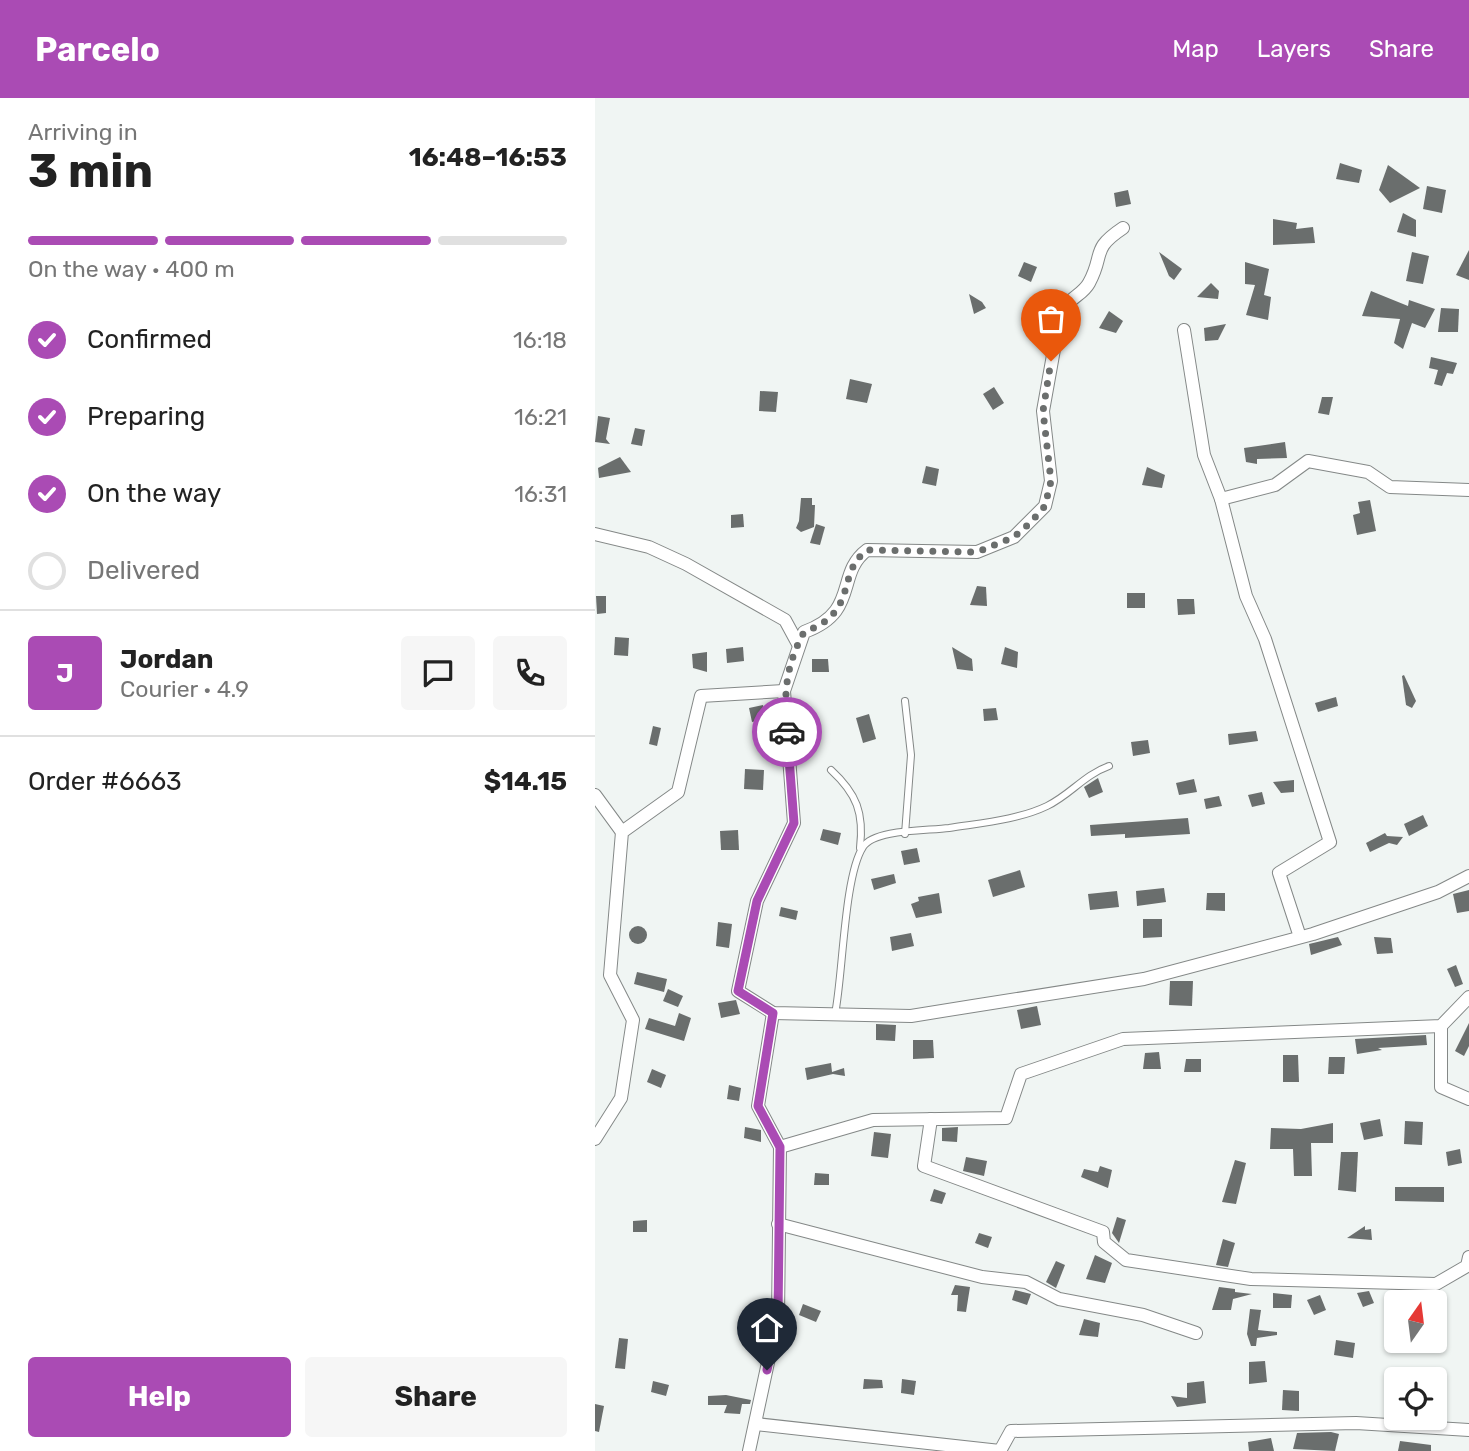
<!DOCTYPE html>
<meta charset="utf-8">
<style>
:root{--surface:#fff;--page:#f6f6f6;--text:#222;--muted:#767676;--line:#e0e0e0;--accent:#aa4bb4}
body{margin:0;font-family:Rubik,sans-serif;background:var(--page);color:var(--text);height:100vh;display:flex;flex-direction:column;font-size:26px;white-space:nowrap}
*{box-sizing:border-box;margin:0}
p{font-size:23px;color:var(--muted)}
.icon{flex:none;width:38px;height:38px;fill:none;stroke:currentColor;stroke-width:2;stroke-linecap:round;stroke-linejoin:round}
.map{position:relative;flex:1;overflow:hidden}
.drawer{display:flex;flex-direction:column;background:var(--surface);width:595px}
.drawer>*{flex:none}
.needle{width:46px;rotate:14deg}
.buttons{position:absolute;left:789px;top:1192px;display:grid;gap:14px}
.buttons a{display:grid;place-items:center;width:63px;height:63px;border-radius:7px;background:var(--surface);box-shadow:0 2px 5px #0004;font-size:35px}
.pin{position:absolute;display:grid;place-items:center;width:60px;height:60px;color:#fff;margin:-72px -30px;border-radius:50% 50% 50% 0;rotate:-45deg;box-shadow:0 0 7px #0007}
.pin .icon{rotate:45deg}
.courier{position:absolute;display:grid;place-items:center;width:70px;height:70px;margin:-35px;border:5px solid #aa4bb4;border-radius:50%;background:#fff;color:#222;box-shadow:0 2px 9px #0007}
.overview em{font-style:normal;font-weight:700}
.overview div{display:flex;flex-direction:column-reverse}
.overview{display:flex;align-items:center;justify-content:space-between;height:119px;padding:0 28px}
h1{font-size:46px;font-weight:700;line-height:52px}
.bar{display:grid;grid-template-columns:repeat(4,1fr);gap:10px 7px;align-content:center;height:84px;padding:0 28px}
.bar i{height:9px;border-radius:5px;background:var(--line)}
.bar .active{background:var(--accent)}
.bar p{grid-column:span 4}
.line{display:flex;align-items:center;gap:18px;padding:0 28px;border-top:2px solid var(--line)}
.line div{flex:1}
.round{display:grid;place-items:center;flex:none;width:74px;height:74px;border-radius:7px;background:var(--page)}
ol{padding:0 28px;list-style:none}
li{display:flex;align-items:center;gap:21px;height:77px}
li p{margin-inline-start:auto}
li .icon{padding:7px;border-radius:50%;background:var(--accent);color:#fff;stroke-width:4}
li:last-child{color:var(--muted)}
li i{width:38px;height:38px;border:4px solid var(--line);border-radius:50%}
.button{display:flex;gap:14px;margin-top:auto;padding:14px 28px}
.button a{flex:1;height:80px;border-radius:7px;background:var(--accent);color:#fff;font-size:28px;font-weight:700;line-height:80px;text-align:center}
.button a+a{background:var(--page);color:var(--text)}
header{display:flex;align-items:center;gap:42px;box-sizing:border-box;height:98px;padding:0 35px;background:var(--accent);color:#fff}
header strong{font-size:33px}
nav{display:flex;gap:38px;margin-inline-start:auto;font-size:24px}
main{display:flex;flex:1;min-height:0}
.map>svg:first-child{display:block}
.building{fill:#6a6e6d}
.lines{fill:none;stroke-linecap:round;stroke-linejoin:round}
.service-casing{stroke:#848887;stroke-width:8}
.minor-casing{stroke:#848887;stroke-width:14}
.service{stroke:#fff;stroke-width:6}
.minor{stroke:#fff;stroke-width:12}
.done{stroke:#6b6e6d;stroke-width:7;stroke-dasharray:0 12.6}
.route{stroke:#aa4bb4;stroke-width:9}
</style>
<header>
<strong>Parcelo</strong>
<nav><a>Map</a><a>Layers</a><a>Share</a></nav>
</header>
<main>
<section class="drawer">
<div class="overview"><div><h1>3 min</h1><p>Arriving in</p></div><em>16:48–16:53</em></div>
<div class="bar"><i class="active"></i><i class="active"></i><i class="active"></i><i></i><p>On the way · 400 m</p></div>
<ol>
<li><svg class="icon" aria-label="check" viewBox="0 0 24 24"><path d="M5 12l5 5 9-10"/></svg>Confirmed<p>16:18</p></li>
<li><svg class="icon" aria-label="check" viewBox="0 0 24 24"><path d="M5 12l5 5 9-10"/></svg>Preparing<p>16:21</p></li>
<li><svg class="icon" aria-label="check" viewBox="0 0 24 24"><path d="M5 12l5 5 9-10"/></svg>On the way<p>16:31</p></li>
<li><i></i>Delivered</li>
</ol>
<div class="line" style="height:126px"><b class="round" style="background:var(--accent);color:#fff">J</b><div><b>Jordan</b><p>Courier · 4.9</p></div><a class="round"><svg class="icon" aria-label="chat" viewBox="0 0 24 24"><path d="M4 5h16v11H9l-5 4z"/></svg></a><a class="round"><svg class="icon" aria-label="phone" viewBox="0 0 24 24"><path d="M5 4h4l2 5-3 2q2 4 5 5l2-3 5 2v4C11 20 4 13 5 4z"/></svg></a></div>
<div class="line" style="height:91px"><div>Order #6663</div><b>$14.15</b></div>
<div class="button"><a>Help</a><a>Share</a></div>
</section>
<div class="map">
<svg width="874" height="1353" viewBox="0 0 874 1353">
<rect width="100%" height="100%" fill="#f0f5f3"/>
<g class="building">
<polygon points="745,65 767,72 764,85 741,81"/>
<polygon points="793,67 825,90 795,105 784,92"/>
<polygon points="832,88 851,92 847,115 828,111"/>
<polygon points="533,92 536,106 521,109 519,95"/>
<polygon points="808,115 821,122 821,139 802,134"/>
<polygon points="678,121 702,125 701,131 718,129 720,145 678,147"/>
<polygon points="874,152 874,182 861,177"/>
<polygon points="564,154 587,171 579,182 574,178"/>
<polygon points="817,154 834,158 828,186 811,183"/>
<polygon points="429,164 442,169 436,184 423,178"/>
<polygon points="650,164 674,171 669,197 676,199 673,222 651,217 660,187 650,186"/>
<polygon points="616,185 624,193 623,201 602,199"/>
<polygon points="776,193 813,208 814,202 840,211 830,230 817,225 808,251 799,245 805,221 767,218"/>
<polygon points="374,196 387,204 391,210 379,216"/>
<polygon points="846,210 864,211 863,234 843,234"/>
<polygon points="514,213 528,223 521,235 504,230"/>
<polygon points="631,226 623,242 610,243 609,230"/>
<polygon points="836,259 862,265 858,276 852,275 847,288 839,286 843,272 834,270"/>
<polygon points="255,281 277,286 272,305 251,301"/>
<polygon points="399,289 409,305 398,312 388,296"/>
<polygon points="165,293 183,294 181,314 164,313"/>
<polygon points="727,299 738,299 734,317 723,315"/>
<polygon points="3,318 15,320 11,341 15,346 0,344"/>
<polygon points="40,330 50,332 47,348 36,346"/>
<polygon points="690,344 692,360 662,361 662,366 651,364 649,350"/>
<polygon points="25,359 36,374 4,380 3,370"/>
<polygon points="331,368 344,371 341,388 327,385"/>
<polygon points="552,369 570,377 567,390 547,387"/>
<polygon points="206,400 217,400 217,407 220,407 219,429 206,434 201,430 204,423"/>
<polygon points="775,402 781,433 762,437 758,417 765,415 763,404"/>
<polygon points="148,416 149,429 136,430 136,417"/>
<polygon points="221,426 230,429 225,447 215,445"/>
<polygon points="382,488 391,489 392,508 375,507"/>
<rect x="532" y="495" width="18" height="15"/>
<polygon points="1,498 11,498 11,515 2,516"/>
<polygon points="582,501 599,501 600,516 583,517"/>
<polygon points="20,539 34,540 33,558 19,557"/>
<polygon points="148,549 149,563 132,565 131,551"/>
<polygon points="357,549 377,561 378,573 362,571"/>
<polygon points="410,549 423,554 422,570 406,566"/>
<polygon points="112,554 112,574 98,570 97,556"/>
<polygon points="217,561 233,561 234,574 217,574"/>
<polygon points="809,577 821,603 817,610 811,607 807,578"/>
<polygon points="741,599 743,608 723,614 720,605"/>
<polygon points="168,607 171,621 157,624 154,610"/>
<polygon points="401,610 403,622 389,623 388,611"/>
<polygon points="274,616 281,641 268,645 261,620"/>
<polygon points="58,628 66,630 62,648 54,646"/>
<polygon points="661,633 663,643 634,647 633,636"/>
<polygon points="553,642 555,655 538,658 536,644"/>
<polygon points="150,671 169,672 168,692 149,691"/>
<polygon points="503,680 508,694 494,700 489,689"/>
<polygon points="599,681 602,694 584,697 581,685"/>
<polygon points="699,682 699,694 686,695 678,684"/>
<polygon points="667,694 670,706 657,709 653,697"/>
<polygon points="624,698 627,708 611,711 609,701"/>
<polygon points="828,717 833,728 814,738 809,726"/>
<polygon points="593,720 595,736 530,740 530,736 496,738 495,727"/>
<polygon points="228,731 246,735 243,747 225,742"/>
<polygon points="143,732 144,752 126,752 125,733"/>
<polygon points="790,735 792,738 808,739 802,747 794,745 775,754 771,745"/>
<polygon points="322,750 325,764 309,767 306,753"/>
<polygon points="425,772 430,789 398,799 393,782"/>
<polygon points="299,776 301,785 279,792 276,781"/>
<polygon points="569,790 571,804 542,808 541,793"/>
<polygon points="874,792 874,813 862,815 858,796"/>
<polygon points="522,793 524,809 495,812 493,796"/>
<polygon points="344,795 347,815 321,820 316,806 324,803 323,799"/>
<polygon points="612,795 630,795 630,813 611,812"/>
<polygon points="186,809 203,813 201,822 184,818"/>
<polygon points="548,821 567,821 567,839 548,840"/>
<polygon points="123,824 137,826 134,850 121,848"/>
<circle cx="43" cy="837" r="9"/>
<polygon points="316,835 319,848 297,853 295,839"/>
<polygon points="743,839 747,847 716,857 714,846"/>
<polygon points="779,839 796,840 798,855 782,856"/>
<polygon points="861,867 868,886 860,889 852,871"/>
<polygon points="42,874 72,881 69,894 39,886"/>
<polygon points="575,883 598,883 597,908 574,907"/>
<polygon points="73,891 88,898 83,909 68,903"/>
<polygon points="141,902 145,916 126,920 123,905"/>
<polygon points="442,908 446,927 426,931 422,912"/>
<polygon points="84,915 96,920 89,943 50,931 54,920 80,928"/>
<polygon points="874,925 874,948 869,958 860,953"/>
<polygon points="281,926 301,927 300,943 281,942"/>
<polygon points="831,937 832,947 783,950 787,952 762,956 760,941"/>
<polygon points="318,942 338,942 339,960 318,961"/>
<polygon points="564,954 566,971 548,971 550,955"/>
<polygon points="688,957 703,957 704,984 688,984"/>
<polygon points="734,959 750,959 749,976 733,976"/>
<polygon points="591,961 606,961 606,974 589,974"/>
<polygon points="236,965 237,974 249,970 250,978 238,976 212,982 210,970"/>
<polygon points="57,971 71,977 66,990 52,984"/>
<polygon points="134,987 146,990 144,1003 132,1001"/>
<polygon points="785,1021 788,1038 769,1042 765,1025"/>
<polygon points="810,1023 828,1024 827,1047 809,1046"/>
<polygon points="738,1025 738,1045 716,1045 717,1078 699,1078 698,1051 675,1051 676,1030 706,1031"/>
<polygon points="150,1029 166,1032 166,1044 149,1040"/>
<polygon points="363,1029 362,1044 347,1043 347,1030"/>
<polygon points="279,1034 296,1036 293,1060 276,1058"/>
<polygon points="865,1051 867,1065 853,1068 851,1054"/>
<polygon points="746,1054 763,1054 761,1094 743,1092"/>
<polygon points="371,1059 392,1063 389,1078 368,1073"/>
<polygon points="640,1062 651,1065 641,1106 627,1104"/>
<polygon points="505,1068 517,1072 513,1090 486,1079 489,1071 503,1074"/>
<polygon points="220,1075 234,1076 234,1087 219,1087"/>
<polygon points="800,1089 849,1089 849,1104 800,1103"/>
<polygon points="339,1091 351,1095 347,1106 335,1103"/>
<polygon points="522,1119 531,1122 524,1145 517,1135"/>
<polygon points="52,1122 52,1134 38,1134 38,1123"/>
<polygon points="770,1128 770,1132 776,1131 777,1142 752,1140"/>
<polygon points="384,1135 397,1139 393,1150 380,1145"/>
<polygon points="628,1141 640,1145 633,1169 621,1167"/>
<polygon points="500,1157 517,1165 510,1185 491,1181"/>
<polygon points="461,1163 470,1167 461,1190 451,1184"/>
<polygon points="360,1187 375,1189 371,1214 362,1213 363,1197 356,1197"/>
<polygon points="624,1189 640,1191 640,1194 657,1196 638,1201 636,1212 617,1212"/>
<polygon points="420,1192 436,1196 432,1207 417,1202"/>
<polygon points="774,1193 779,1205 768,1209 762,1195"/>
<polygon points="678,1195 697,1197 696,1210 678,1210"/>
<polygon points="725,1197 731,1212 719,1217 712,1202"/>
<polygon points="208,1206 226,1213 221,1224 204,1217"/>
<polygon points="655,1211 666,1212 663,1232 682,1234 682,1237 662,1240 661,1248 656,1248 652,1236"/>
<polygon points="489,1221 505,1225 503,1239 484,1237"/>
<polygon points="24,1240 33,1241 30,1271 20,1270"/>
<polygon points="741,1242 760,1245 758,1260 739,1257"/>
<polygon points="802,1242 819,1245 817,1254 801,1251"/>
<polygon points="670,1263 672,1284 654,1286 654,1264"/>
<polygon points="269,1281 287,1282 288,1290 268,1291"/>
<polygon points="307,1281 321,1283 319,1297 306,1295"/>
<polygon points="58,1283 74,1287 71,1298 56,1294"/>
<polygon points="609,1283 611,1305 582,1309 576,1298 592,1300 592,1285"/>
<polygon points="688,1292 704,1293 704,1313 687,1312"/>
<polygon points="131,1297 156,1302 155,1306 147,1306 145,1316 129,1315 132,1307 113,1307 113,1298"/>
<polygon points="0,1306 9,1308 4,1334 0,1333"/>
<polygon points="736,1334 744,1336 740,1353 698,1351 702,1335"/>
<polygon points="676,1340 679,1353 654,1353 653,1344"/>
<polygon points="805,1343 836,1347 836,1353 803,1353"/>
</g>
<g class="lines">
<defs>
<g id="service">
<path d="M 236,672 C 262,696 269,715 265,750"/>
<polyline points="310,736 316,657 310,603"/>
<path d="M 240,916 C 248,877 249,778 268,749 C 279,731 332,733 354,730 C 385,725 423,722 452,708 C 475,697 489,677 514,668"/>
</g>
<g id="minor">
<path d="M 528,130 C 495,152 510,156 494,185 C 487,198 473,199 465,218 L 448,313 L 456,383 L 450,408 L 419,439 L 382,454 L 272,452 C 240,476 265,514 209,534 L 189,593 L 199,725 L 162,803 L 143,893 L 178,915 L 316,918 L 378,908 L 549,881 L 718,836 L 843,794 L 874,778"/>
<polyline points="589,232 609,357 626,401 680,387 713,363 773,374 795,389 874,392"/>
<polyline points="626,401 651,498 670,541 735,744 684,775 705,839"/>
<polyline points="0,436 54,449 91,466 190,522 203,546"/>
<polyline points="0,697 27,734"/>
<polyline points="846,928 846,989 874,1001"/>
<polyline points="336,1021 329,1068 508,1134 509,1144 531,1162 656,1181 841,1186 872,1168 874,1159"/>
<polyline points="0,1041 26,1000 38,922 15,877 27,734 83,694 106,598 189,593"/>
<polyline points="185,1049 278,1022 411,1020 426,976 528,941 846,928 874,899"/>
<polyline points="183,1126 387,1179 431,1184 464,1201 548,1217 601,1235"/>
<polyline points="161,1326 405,1353 416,1333 761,1325 874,1332"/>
<polyline points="154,1353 183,1218 185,1049 163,1008 178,915"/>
</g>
</defs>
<use href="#service" class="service-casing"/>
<use href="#minor" class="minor-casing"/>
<use href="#service" class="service"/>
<use href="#minor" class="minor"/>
</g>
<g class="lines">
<path class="done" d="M 192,634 C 189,596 190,569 209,534 C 265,514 240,476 272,452 L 382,454 L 419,439 L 435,425 L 450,408 L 456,383 L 448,313 L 456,263"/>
<polyline class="route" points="172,1272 183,1218 185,1049 163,1008 178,915 143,893 162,803 199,725 192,634"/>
</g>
</svg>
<div class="buttons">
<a><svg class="needle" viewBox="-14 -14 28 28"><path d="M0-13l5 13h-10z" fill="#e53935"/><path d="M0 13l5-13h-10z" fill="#767676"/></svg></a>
<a><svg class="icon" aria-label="locate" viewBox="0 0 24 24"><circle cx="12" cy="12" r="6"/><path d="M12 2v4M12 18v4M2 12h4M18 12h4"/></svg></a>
</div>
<div class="pin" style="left:456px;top:263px;background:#ea580c"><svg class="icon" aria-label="bag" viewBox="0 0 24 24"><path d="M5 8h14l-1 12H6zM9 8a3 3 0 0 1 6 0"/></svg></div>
<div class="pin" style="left:172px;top:1272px;background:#1f2937"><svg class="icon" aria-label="home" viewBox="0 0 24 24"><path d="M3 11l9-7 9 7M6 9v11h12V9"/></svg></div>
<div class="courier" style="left:192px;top:634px"><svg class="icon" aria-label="car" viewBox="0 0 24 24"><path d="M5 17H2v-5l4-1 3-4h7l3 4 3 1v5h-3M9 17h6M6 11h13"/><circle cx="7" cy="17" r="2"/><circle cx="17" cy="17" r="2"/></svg></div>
</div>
</main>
